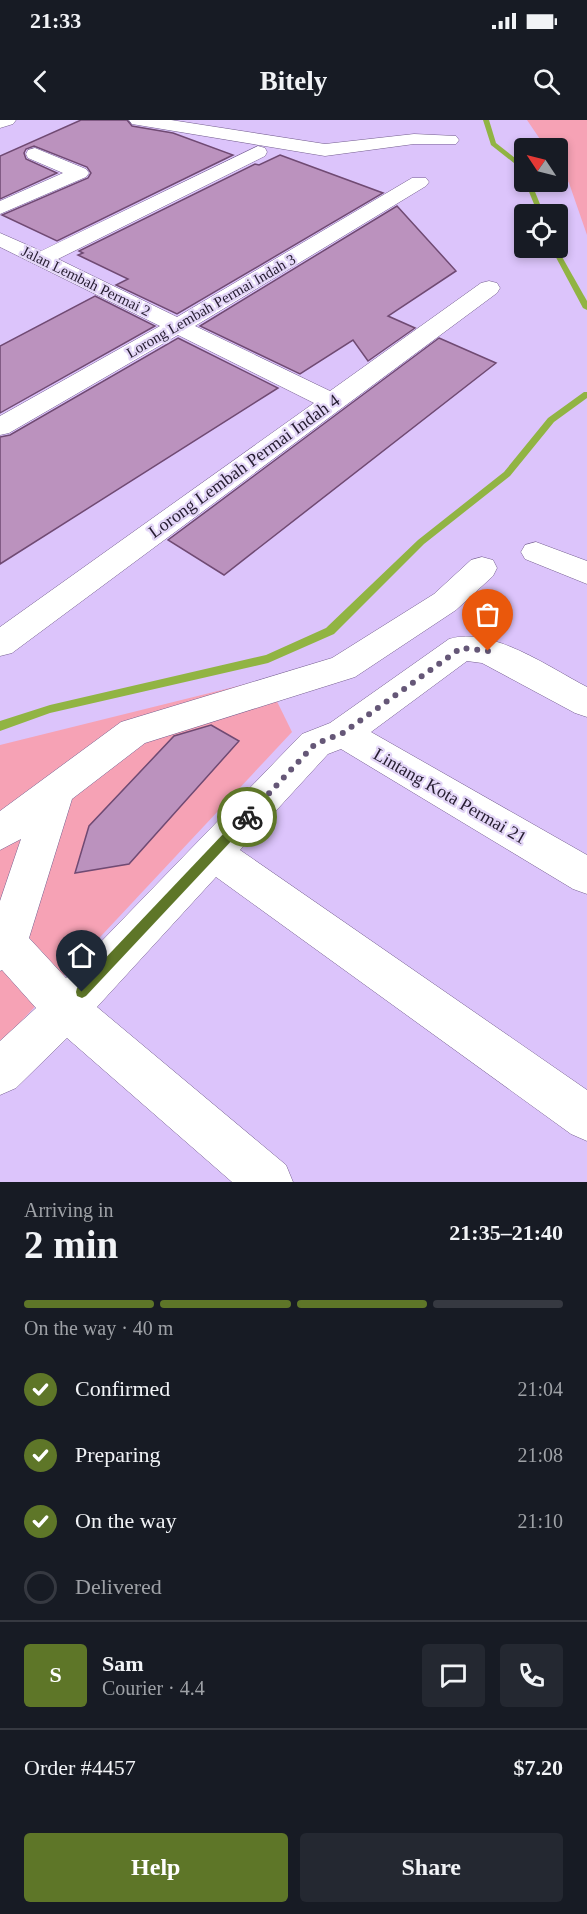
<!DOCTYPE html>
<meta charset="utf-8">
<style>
:root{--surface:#171b24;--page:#242831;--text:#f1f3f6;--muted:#9ea1a6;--line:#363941;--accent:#5e7628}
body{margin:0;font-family:"Times New Roman",serif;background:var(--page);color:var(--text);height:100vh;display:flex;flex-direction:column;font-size:22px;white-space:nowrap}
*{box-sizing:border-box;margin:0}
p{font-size:20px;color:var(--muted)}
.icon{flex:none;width:33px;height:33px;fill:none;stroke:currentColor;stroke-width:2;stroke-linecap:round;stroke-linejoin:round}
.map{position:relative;height:1062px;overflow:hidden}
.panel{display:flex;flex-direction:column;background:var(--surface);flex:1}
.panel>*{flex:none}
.needle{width:39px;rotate:305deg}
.fabs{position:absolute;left:514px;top:18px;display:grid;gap:12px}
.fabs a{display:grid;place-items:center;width:54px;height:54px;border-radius:6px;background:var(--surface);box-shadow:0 3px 9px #0003;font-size:30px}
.pin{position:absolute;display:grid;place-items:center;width:51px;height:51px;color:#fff;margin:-62px -26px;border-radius:50% 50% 50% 0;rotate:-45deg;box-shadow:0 0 6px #0007}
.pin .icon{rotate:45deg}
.courier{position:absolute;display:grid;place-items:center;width:60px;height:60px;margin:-30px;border:4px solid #5e7628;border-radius:50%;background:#fff;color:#222;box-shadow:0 2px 8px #0007}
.headline em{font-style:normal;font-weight:700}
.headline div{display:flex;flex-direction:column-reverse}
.headline{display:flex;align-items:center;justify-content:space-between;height:102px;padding:0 24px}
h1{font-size:39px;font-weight:700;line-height:45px}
.bar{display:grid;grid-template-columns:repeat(4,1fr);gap:9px 6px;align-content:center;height:72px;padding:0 24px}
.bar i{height:8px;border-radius:4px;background:var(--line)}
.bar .active{background:var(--accent)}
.bar p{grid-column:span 4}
.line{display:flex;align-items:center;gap:15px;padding:0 24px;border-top:2px solid var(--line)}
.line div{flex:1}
.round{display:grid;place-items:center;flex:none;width:63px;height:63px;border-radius:6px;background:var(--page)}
ol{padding:0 24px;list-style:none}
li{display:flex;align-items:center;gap:18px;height:66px}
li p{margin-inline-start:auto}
li .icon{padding:6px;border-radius:50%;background:var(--accent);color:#fff;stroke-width:4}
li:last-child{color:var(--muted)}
li i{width:33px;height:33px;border:3px solid var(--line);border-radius:50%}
.button{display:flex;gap:12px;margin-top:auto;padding:12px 24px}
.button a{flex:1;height:69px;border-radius:6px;background:var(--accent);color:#fff;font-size:24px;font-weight:700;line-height:69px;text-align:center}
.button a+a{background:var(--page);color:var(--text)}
.status{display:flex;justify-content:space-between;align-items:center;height:42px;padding:0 30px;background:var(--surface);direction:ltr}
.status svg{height:16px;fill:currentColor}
header{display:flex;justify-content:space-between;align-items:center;height:78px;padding:0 24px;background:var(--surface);font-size:27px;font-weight:700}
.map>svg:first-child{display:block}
.green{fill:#f6a2b5}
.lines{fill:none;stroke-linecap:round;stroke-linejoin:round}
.stream{fill:#91b443;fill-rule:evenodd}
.building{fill:#bb92be;stroke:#704a73;stroke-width:1.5}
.minor-casing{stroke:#745e8f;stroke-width:1}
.minor{fill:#fff;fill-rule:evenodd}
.route{fill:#5e7628}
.done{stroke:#655777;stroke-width:6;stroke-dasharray:0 10.8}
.labels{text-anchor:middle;stroke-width:4.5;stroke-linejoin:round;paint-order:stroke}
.far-street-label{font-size:15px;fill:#251c30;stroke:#e4d7f8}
.street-label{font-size:18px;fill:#251c30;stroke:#e4d7f8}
</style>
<div class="status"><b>21:33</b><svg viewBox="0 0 49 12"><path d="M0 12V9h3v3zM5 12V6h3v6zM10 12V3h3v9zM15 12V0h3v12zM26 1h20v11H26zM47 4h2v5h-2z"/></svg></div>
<header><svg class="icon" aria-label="back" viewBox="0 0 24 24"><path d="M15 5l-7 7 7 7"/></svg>Bitely<svg class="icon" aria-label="search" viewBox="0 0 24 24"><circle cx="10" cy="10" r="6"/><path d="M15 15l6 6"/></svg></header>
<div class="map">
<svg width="587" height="1062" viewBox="0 0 587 1062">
<rect width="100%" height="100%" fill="#dcc4fb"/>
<g class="green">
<polygon points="527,0 587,0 587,115 569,63 558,46 558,28 546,28"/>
<polygon points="266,559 292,612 0,924 0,625"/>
</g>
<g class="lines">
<g class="stream">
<polygon points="483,0 489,0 496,23 524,45 525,56 522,54 519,47 491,25"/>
<polygon points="525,62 531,62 544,94 538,94"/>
<polygon points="551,128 557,128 587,181 587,190 583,188"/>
<polygon points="584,272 587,272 587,278 554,302 510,356 424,424 334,514 268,543 50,593 0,611 0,601 50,585 266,535 326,508 418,420 504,352 548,298"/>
</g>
</g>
<g class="building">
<polygon points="81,0 127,0 132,6 173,13 233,35 57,121 2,95 88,58 91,53 87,47 34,26 26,29 24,33 26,39 57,53 0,79 0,36"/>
<polygon points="280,35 383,73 177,194 116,165 128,159 78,135 83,133 79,131 255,44 259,45"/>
<polygon points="397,86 456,151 388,196 415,208 368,241 353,220 300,254 200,206"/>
<polygon points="95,176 155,206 0,293 0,226"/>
<polygon points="178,218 278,268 0,444 0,317 10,315"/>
<polygon points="439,218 496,243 224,455 168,420"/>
<polygon points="211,605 239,621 129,744 75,753 89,706 174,616"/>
</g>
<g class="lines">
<defs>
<g id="minor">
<polygon points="0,0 16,0 13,4 0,8"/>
<polygon points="129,0 171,0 325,24 414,14 456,16 459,20 456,24 414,24 325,36 138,5 132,4"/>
<polygon points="258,26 265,28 267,32 265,36 58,139 177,197 412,58 426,58 429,62 426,66 195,206 330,271 481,163 489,161 497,163 500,168 497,173 12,533 0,536 0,507 314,283 178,215 9,313 0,315 0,296 160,206 0,127 0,113 41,131"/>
<polygon points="35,28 86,49 89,53 86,57 0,94 0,81 63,53 28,38 26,34 28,30"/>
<polygon points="536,422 587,441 587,464 525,439 521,432 525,425"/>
<path d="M 482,437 L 493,440 L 497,448 L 493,456 L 456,490 L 355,557 L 145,623 L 72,679 L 29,818 L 66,858 L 302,614 L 330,603 L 449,519 C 492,506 550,548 587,567 L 587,597 L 575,593 L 482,543 L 467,541 L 371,612 L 587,735 L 587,774 L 573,769 L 341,629 L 328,634 L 240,730 L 587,970 L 587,1021 L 571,1014 L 216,757 L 97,887 L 286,1045 L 293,1062 L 232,1062 L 67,918 L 16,968 L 0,975 L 0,921 L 36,888 L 2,850 L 0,851 L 0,781 L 21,719 L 0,730 L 0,691 L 121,602 L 332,538 L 434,474 L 471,440 Z"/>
</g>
</defs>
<use href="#minor" class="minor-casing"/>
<use href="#minor" class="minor"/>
</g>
<polygon class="route" points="247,692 253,697 251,700 86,876 82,878 77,876 76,872 77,868 243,693"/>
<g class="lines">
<polyline class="done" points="247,697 315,624 343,613 461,528 488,531"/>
</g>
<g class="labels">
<g class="far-street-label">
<text transform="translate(86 161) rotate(26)" y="5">Jalan Lembah Permai 2</text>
<text transform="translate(211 186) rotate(-30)" y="5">Lorong Lembah Permai Indah 3</text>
</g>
<g class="street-label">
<text transform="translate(244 346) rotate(-36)" y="6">Lorong Lembah Permai Indah 4</text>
<text transform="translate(450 676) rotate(30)" y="6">Lintang Kota Permai 21</text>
</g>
</g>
</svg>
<div class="fabs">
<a><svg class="needle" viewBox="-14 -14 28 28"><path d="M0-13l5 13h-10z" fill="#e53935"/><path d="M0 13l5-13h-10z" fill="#9ea1a6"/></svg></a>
<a><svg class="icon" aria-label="locate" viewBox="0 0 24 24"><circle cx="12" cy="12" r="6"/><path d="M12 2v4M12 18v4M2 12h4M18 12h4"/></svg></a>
</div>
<div class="pin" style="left:488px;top:531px;background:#ea580c"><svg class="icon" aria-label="bag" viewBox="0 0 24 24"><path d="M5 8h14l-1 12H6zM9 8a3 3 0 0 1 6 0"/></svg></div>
<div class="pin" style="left:82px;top:872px;background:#1f2937"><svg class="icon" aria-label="home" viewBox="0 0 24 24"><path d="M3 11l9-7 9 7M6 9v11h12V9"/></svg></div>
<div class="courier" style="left:247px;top:697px"><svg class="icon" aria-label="bike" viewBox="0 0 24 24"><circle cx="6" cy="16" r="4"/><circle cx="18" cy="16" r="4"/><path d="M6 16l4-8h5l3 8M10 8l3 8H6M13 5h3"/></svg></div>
</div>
<section class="panel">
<div class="headline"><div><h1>2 min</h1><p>Arriving in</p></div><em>21:35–21:40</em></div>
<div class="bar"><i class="active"></i><i class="active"></i><i class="active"></i><i></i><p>On the way · 40 m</p></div>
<ol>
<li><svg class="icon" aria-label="check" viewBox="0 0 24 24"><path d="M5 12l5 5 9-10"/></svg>Confirmed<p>21:04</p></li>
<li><svg class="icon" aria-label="check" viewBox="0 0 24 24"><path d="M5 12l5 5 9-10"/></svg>Preparing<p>21:08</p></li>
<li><svg class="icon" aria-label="check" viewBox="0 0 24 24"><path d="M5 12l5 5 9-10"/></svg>On the way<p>21:10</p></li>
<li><i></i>Delivered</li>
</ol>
<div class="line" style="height:108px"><b class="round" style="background:var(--accent);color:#fff">S</b><div><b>Sam</b><p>Courier · 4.4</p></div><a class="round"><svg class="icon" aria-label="chat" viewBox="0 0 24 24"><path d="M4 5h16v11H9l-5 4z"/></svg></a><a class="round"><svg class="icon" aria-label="phone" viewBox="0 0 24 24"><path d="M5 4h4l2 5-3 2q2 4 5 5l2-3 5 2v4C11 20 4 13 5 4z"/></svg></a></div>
<div class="line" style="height:78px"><div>Order #4457</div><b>$7.20</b></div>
<div class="button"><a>Help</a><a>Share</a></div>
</section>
